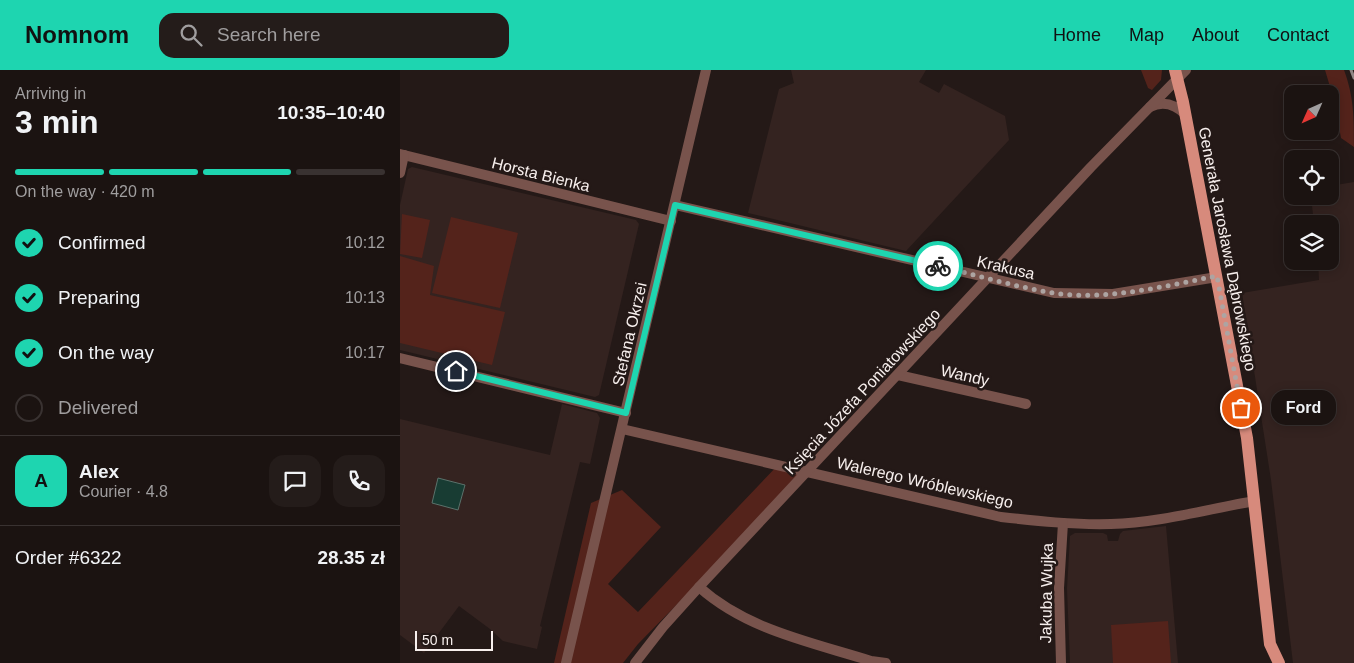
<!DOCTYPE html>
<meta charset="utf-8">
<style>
:root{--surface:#1b1311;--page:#241c1a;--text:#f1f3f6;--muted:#a09e9f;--line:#393231;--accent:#1ed5b0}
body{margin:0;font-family:Arial,sans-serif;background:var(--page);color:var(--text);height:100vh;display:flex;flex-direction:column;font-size:19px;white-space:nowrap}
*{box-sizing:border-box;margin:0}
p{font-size:16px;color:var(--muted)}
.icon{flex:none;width:28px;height:28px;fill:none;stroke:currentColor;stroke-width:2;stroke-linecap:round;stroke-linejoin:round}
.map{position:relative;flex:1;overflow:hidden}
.details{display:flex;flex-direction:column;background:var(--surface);width:400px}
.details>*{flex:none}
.needle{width:32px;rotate:225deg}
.controls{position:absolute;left:884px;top:15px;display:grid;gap:10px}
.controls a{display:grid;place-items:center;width:55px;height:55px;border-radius:10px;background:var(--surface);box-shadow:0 2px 12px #0003,0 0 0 1px var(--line);font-size:25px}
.scale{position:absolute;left:15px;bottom:12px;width:78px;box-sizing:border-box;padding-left:5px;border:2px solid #f7efed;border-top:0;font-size:14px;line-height:18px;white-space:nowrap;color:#f7efed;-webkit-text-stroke:4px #241917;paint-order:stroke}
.pin{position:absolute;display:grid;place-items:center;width:42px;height:42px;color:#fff;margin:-21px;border:2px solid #fff;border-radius:50%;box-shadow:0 1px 5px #0007}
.courier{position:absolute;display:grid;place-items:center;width:50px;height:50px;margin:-25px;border:4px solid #1ed5b0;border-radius:50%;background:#fff;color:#222;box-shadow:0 1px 6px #0007}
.bubble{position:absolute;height:35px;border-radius:15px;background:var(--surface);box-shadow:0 2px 12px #0003,0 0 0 1px var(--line);font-size:16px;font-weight:700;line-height:35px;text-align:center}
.head em{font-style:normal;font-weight:700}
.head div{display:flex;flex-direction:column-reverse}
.head{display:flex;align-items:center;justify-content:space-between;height:85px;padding:0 15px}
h1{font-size:32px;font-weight:700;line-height:38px}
.bar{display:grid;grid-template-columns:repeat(4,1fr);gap:8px 5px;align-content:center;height:60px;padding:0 15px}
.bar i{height:6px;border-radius:4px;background:var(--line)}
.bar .active{background:var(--accent)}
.bar p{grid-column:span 4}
.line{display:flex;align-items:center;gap:12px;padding:0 15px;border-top:1px solid var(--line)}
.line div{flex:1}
.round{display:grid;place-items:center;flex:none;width:52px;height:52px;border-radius:15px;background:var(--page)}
ol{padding:0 15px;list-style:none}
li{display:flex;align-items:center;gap:15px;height:55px}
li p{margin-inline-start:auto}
li .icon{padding:5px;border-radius:50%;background:var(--accent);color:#111;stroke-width:4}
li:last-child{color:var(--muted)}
li i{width:28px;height:28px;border:2px solid var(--line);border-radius:50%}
header{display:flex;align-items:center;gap:30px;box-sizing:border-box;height:70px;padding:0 25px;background:var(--accent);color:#111}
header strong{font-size:24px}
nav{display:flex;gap:28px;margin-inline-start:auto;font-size:18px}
.search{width:350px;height:45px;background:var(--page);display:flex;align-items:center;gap:12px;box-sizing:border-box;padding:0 18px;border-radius:15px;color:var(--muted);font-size:19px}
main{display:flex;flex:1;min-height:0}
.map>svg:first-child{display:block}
.built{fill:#342320}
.green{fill:#54231b}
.water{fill:#183c33;stroke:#5b726b}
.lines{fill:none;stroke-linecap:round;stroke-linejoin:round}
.minor{stroke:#78534c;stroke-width:10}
.major{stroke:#d78a7c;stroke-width:12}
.rail{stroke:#918785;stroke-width:3}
.done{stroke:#ada4a2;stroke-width:5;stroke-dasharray:0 9}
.route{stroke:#1ed5b0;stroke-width:6}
.labels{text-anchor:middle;stroke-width:5;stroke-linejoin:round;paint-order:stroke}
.street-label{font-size:16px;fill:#f7efed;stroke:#241917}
</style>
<header>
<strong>Nomnom</strong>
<div class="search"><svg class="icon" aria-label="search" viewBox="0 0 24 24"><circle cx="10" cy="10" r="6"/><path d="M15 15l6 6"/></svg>Search here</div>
<nav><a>Home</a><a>Map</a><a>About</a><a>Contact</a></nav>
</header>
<main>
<section class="details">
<div class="head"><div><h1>3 min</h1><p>Arriving in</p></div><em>10:35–10:40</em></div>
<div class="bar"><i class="active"></i><i class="active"></i><i class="active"></i><i></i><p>On the way · 420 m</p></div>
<ol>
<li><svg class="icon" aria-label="check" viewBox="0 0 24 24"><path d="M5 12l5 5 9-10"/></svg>Confirmed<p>10:12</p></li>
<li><svg class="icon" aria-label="check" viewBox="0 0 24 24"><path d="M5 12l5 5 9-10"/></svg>Preparing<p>10:13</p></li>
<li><svg class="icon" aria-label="check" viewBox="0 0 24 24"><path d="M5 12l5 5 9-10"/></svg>On the way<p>10:17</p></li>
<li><i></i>Delivered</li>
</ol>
<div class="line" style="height:90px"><b class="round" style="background:var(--accent);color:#111">A</b><div><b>Alex</b><p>Courier · 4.8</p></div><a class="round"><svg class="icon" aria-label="chat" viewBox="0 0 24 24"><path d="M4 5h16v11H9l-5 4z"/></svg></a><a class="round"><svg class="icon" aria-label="phone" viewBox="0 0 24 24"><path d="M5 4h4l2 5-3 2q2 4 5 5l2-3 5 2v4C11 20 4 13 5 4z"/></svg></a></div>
<div class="line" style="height:65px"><div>Order #6322</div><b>28.35 zł</b></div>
</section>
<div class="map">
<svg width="954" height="593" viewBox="0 0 954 593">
<rect width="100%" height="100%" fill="#241917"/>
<g class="built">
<polygon points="391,0 526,0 519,12 539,23 544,14 605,46 609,70 506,181 348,143 379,19 394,13"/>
<polygon points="12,97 236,150 239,154 199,325 195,327 0,280 0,135 8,99"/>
<polygon points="954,112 954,593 893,593 871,410 842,223 919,210 918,191 930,191 930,154 914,154 911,126 930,126 930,116"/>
<polygon points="162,334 197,343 200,348 190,394 180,392 140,556 142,557 137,579 103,571 90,559 59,536 24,583 0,565 0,349 150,385"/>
<polygon points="766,456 778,593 670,593 667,519 670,466 675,463 703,463 707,465 708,471 718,471 720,464 723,461"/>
</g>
<g class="green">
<polygon points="741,0 762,0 761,10 752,20 748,18"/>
<path d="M 925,0 L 944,0 C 954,27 954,48 954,77 L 941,68 L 934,30 Z"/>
<polygon points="2,144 30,150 22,188 0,184"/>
<polygon points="51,147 118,163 100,238 32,223"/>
<polygon points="0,186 34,196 30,225 105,242 92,295 0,273"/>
<polygon points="379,394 408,401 238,574 223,593 154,593 191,433 222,420 261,457 208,514 238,542"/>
<polygon points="768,551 771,593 713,593 711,555"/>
</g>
<polygon class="water" points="38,408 65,415 58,440 32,433"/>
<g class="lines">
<g class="minor">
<path d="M 750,37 C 764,30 776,35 786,45"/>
<polyline points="0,84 271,151"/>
<polyline points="0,103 4,85"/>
<polyline points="275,135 654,223 713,224 817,207"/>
<polyline points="0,288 226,343"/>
<polyline points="498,305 626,334"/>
<path d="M 222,359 L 601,447 C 637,451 674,455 711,454 C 759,453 808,439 855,431"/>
<path d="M 299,517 C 347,560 411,572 471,591 L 486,593"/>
<polyline points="166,593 306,0"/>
<polyline points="235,593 263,557 299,517 691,97 786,0"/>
<polyline points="661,593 659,518 663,453"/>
</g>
<polyline class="major" points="775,0 783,32 847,368 870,574 879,593"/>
<polyline class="rail" points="951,0 954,8"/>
</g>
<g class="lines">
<path class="done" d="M 538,196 C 577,205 615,217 654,223 C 707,231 764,216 817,206 L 841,338"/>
<polyline class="route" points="56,301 226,343 275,135 538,196"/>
</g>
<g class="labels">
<g class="street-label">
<text transform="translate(141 104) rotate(14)" y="6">Horsta Bienka</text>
<text transform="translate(828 179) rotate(79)" y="6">Generała Jarosława Dąbrowskiego</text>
<text transform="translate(606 197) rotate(13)" y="6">Krakusa</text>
<text transform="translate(229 264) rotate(-77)" y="6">Stefana Okrzei</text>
<text transform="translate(565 305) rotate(13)" y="6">Wandy</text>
<text transform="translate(462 321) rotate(-47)" y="6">Księcia Józefa Poniatowskiego</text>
<text transform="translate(525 412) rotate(13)" y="6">Walerego Wróblewskiego</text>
<text transform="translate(646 523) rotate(-89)" y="6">Jakuba Wujka</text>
</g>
</g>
</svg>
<div class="controls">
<a><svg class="needle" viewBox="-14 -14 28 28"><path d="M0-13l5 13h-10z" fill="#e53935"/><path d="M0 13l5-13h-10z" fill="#a09e9f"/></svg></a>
<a><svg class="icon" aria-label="locate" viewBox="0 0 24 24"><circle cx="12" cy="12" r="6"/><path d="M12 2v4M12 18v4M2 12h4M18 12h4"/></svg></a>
<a><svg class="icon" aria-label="layers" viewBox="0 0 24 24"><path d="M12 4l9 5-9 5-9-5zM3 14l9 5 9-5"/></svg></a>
</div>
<div class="scale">50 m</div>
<div class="pin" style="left:841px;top:338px;background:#ea580c"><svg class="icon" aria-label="bag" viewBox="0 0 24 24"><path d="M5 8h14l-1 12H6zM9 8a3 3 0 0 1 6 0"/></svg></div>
<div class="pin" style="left:56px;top:301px;background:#1f2937"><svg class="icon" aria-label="home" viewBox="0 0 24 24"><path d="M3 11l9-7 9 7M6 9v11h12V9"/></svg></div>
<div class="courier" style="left:538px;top:196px"><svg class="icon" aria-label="bike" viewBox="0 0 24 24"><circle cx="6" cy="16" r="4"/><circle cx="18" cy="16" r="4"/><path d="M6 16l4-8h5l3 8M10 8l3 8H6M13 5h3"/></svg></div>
<div class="bubble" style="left:871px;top:320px;width:65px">Ford</div>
</div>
</main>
